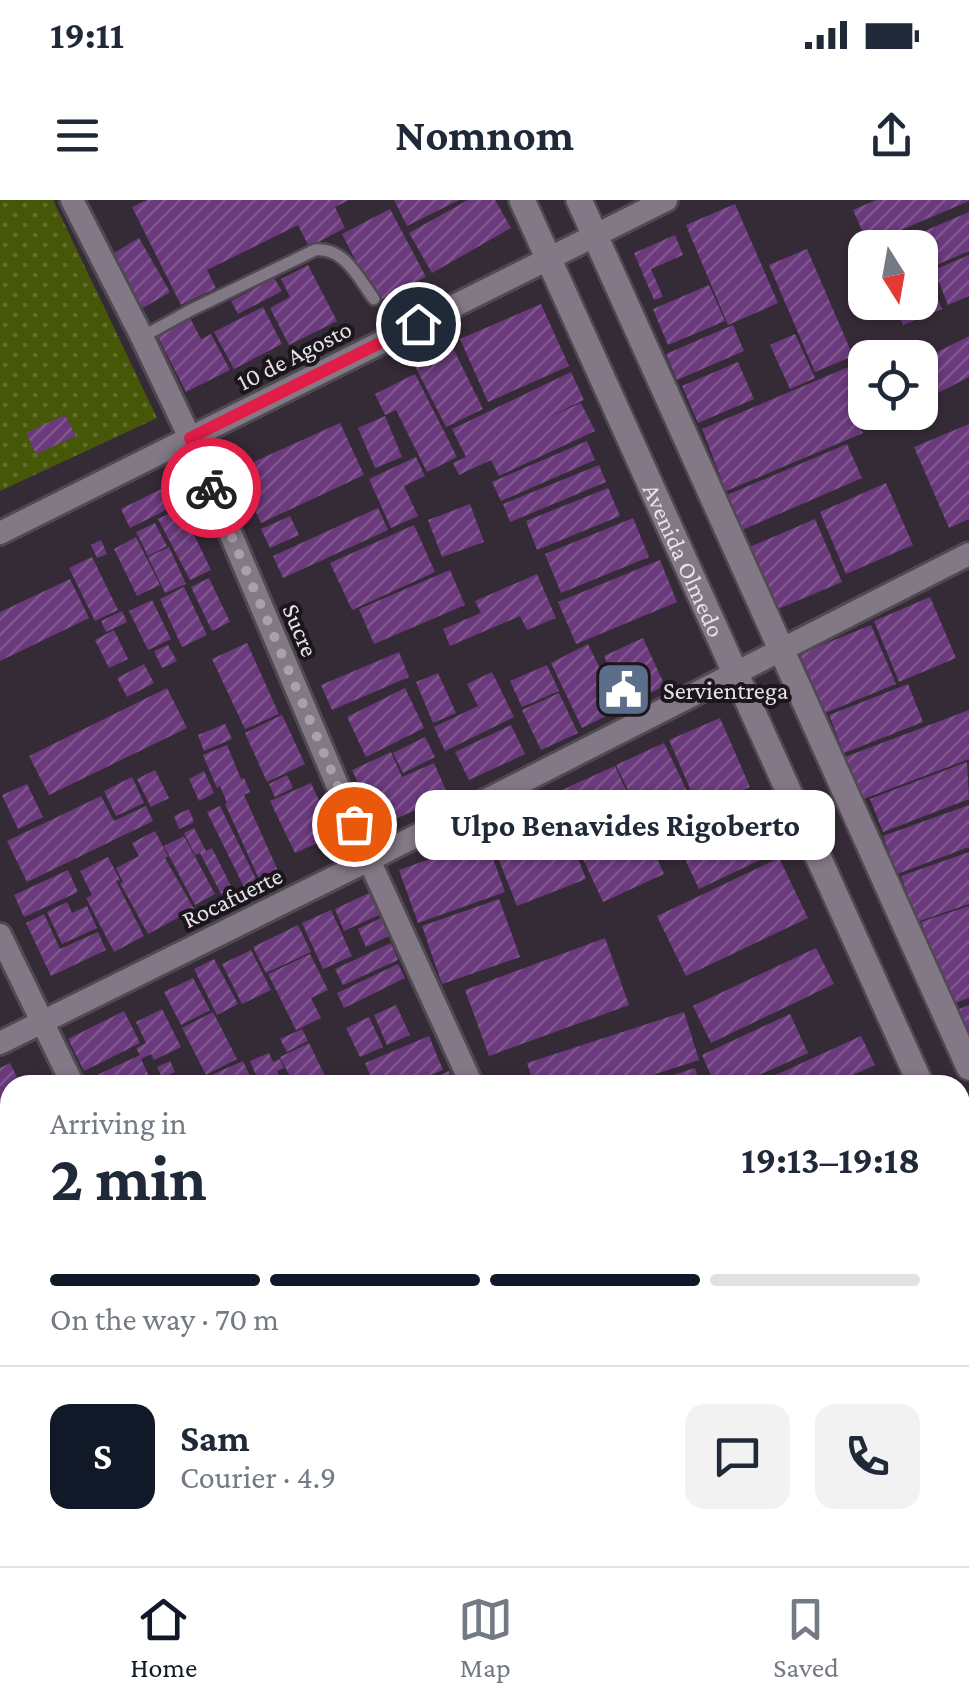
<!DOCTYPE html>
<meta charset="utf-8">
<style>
:root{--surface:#fff;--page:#f2f2f3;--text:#1f2937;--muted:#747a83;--line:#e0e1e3;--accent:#111827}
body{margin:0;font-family:"Crimson Pro",serif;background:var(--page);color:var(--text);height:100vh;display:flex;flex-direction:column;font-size:38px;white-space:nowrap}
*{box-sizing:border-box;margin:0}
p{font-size:32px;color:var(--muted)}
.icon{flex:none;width:55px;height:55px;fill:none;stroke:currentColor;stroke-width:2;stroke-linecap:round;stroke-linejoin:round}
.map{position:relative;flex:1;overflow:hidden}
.drawer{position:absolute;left:0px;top:875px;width:970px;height:492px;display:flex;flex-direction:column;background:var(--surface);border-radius:30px 30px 0 0;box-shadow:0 2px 8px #0004}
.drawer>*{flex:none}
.needle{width:65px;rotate:169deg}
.tools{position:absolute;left:848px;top:30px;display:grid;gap:20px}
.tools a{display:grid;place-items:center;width:90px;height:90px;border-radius:20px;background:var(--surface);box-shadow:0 2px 8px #0004;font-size:50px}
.pin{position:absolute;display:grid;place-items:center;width:85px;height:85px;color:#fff;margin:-42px;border:5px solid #fff;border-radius:50%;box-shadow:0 2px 10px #0007}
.courier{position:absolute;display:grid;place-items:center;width:100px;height:100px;margin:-50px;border:8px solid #e11d48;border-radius:50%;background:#fff;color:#222;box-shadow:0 2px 12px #0007}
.bubble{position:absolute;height:70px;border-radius:20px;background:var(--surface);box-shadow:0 2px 8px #0004;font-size:32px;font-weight:700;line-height:70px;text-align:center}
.overview em{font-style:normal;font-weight:700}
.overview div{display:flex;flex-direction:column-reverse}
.overview{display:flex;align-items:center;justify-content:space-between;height:170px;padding:0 50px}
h1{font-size:65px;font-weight:700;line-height:75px}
.bar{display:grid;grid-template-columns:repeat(4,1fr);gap:15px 10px;align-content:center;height:120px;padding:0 50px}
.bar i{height:12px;border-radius:8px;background:var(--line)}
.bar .on{background:var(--accent)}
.bar p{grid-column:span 4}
.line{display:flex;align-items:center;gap:25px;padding:0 50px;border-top:2px solid var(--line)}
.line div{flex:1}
.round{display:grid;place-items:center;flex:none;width:105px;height:105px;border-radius:20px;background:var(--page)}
.status{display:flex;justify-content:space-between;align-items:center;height:70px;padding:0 50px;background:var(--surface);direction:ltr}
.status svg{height:28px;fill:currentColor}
header{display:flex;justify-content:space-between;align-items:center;height:130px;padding:0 50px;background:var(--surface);font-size:45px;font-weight:700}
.menu{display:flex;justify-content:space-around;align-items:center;height:140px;border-top:2px solid var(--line);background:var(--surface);font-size:28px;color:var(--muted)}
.menu a{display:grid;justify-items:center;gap:5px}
.menu .on{color:var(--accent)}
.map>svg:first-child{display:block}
.park{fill:url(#park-dots)}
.building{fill:url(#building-hatch)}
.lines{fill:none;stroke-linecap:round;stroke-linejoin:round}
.service-casing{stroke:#514952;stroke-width:16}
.minor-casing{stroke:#514952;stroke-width:28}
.tertiary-casing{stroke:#514952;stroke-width:30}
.service{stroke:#837986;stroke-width:11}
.minor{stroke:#837986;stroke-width:22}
.tertiary{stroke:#837986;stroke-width:25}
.done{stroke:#a8a1a9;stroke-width:10;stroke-dasharray:0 18}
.route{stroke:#e11d48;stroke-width:12}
.labels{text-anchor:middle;stroke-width:8;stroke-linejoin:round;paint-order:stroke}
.street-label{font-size:25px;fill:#e6e0e7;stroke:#1a161b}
.poi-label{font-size:25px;fill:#e6e0e7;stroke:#1a161b;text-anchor:start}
</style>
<div class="status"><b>19:11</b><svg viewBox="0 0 49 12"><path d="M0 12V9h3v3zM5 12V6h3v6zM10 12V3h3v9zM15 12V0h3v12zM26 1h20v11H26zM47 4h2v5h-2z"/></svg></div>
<header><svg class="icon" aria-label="menu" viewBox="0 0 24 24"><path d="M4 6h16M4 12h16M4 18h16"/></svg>Nomnom<svg class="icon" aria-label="share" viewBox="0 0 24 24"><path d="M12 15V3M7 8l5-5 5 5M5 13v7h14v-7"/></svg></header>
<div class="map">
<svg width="969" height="1366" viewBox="0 0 969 1366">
<defs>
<pattern id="park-dots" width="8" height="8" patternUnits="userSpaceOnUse" patternTransform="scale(2.5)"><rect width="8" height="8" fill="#465808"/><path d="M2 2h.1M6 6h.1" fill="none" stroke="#61702c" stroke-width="1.8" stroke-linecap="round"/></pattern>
<pattern id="building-hatch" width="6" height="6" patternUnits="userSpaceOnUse" patternTransform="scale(2.5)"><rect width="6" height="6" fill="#6b3a7d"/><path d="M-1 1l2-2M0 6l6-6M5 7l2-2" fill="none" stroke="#80568f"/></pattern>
</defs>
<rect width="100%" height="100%" fill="#352b37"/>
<polygon class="park" points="0,0 53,0 157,218 0,291"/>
<g class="building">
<polygon points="147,0 349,0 335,7 345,28 309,47 298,25 207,70 216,88 181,105 132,7"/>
<polygon points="394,0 459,0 407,26"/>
<polygon points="468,0 495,0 511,28 432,73 409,33"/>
<polygon points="876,0 969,0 969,1 868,44 853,10"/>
<polygon points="735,4 778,103 728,125 686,25"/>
<polygon points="390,9 426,77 377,102 342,34"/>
<polygon points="969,12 969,51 927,69 913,36"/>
<polygon points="909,32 916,47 872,47"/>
<polygon points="675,35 683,55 651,69 663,97 654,100 634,53"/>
<polygon points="139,38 170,92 143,108 112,54"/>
<polygon points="807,49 853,156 815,172 769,65"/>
<polygon points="969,55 969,96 948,105 934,70"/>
<polygon points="920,58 942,109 903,125 893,102 920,102"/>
<polygon points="308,65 337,121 289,145 270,108 290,97 281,79"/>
<polygon points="274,78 282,91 238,114 231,101"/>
<polygon points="709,85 725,121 668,145 653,109"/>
<polygon points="541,104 569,166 488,202 460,139"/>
<polygon points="263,107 282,144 234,169 214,132"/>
<polygon points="189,116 201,139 211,134 230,170 186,192 156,133"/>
<polygon points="733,125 744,151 677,180 666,154"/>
<polygon points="795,134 815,178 790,189 770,145"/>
<polygon points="969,136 969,177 930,197 920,177 920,161"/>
<polygon points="453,148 483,209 446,227 415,166"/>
<polygon points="865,160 865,205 853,211 863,233 726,291 702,229"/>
<polygon points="738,162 754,199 698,223 682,186"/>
<polygon points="571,172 584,200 544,219 581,203 595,231 499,276 491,260 459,275 453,263 466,257 452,229"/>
<polygon points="415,174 457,257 427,272 396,210 385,215 375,194"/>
<polygon points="65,215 76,236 36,254 26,233"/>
<polygon points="385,216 402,257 375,268 358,228"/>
<polygon points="340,223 364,275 261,323 236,270"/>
<polygon points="969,224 969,319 949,328 914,247"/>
<polygon points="587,241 595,260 501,301 492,282"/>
<polygon points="847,244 862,278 742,330 727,295"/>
<polygon points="416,257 425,276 404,286 418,316 391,328 369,279"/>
<polygon points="599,265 606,282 510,322 503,304"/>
<polygon points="886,283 913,345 846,374 820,312"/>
<polygon points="163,288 172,307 130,328 121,309"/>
<polygon points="608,288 620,316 537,350 526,321"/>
<polygon points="470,304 484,342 442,357 428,320"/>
<polygon points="181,308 211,370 190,380 158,319"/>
<polygon points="378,308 388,330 283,378 273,356"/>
<polygon points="290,316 299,335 270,348 261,329"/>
<polygon points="633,318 649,357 561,393 545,354"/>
<polygon points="815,319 842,382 771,412 745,349"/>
<polygon points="155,323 167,346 148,356 136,332"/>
<polygon points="414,325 435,372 352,410 330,363"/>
<polygon points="136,337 160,385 137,396 114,349"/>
<polygon points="101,340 107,354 97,358 91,345"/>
<polygon points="169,347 186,384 165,393 148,357"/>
<polygon points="92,357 118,410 95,421 69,368"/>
<polygon points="660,360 677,402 576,444 558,402"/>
<polygon points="450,370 465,405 374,444 359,409"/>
<polygon points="537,374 556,418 527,430 520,416 450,446 443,429 481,413 475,401"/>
<polygon points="209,378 230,422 212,431 191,387"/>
<polygon points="70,379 89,418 0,461 0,412"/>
<polygon points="184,387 207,435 182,447 160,399"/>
<polygon points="930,397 956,458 899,482 874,421"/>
<polygon points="152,400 171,439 148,450 129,411"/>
<polygon points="122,411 127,422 106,432 101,421"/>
<polygon points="871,425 896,484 825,513 800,454"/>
<polygon points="114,430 128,459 109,468 95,440"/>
<polygon points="643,438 665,486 626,504 604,456"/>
<polygon points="247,443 279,514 245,529 212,459"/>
<polygon points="588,444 620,509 582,528 551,463"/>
<polygon points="168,445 177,461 162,468 154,451"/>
<polygon points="399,452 409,477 332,510 321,485"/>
<polygon points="144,464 154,483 127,497 117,478"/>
<polygon points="547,465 559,491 522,507 510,481"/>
<polygon points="492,472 514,517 445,551 434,527 478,506 467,484"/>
<polygon points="438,473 456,513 433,523 416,482"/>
<polygon points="908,484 923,522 844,553 829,515"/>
<polygon points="167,488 187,528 49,595 29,556"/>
<polygon points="405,488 424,528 366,557 347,517"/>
<polygon points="559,493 578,533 541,550 522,510"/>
<polygon points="969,510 969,559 861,600 845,557"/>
<polygon points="282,515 305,564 267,582 245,533"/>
<polygon points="720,518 750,587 699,609 669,540"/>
<polygon points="225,524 232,539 204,551 198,535"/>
<polygon points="511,525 525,554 469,580 455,552"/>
<polygon points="425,537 435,557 403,573 393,553"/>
<polygon points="664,543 697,612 649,634 616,565"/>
<polygon points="227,545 241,579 244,578 250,592 244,595 279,673 260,681 225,604 227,603 220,586 217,588 203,555"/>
<polygon points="391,552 402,577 434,563 448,595 378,627 352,570"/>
<polygon points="967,562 969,599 883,632 870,599"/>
<polygon points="615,566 664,674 603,702 553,594"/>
<polygon points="155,570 169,598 151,607 137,579"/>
<polygon points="204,571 214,593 199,601 189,579"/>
<polygon points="287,575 293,588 275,597 269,584"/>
<polygon points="132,577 144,603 116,616 104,591"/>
<polygon points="311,583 335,635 295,653 270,601"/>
<polygon points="27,584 43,617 18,629 2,595"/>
<polygon points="101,596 114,621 146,606 153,621 27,682 7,641"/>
<polygon points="555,600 586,679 517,706 486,627"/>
<polygon points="969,605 969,647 897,674 883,636"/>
<polygon points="220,606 258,683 245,689 207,612"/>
<polygon points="189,609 194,622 179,629 174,616"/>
<polygon points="766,613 783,649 699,689 682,653"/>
<polygon points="194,628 206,651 212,648 232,688 221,694 200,653 195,655 184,633"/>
<polygon points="155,631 168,656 165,658 194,709 148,734 120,683 123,682 116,668 139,656 132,643"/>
<polygon points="184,636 215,694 195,705 164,646"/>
<polygon points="486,639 505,692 418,723 399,670"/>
<polygon points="969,652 969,704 917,722 901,676"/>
<polygon points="108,657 120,680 116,681 144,736 114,752 86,698 92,695 80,671"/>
<polygon points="779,658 808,718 686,776 657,716"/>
<polygon points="68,670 78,692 24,717 14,695"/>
<polygon points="369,693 379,715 344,731 335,709"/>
<polygon points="499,699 520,757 442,784 422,726"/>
<polygon points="67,702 72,713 87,706 97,728 62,744 47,712"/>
<polygon points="969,706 969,798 952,804 921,722"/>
<polygon points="331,710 352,756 323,769 302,723"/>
<polygon points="44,714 60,749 98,732 106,750 51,776 26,723"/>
<polygon points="383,717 391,735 366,747 358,729"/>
<polygon points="298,725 311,752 266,773 253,747"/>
<polygon points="605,738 629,805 489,856 465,790"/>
<polygon points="391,743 398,760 343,785 335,769"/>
<polygon points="816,748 834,784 711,843 693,806"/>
<polygon points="251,750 271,790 242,804 222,764"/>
<polygon points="310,754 328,790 311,798 321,818 296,830 268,774"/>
<polygon points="214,759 238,804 217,815 194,769"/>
<polygon points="398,764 405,778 344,808 337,793"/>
<polygon points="193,778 210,810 181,825 164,792"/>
<polygon points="396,805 410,835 387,845 374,815"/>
<polygon points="969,805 969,841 957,810"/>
<polygon points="162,809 181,847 154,860 151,854 141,859 153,885 99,885 95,876 140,855 136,848 146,843 136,822"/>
<polygon points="124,811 140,843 84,871 68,839"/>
<polygon points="213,812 237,859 206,875 182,828"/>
<polygon points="684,812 699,860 622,885 534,885 527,863"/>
<polygon points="790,814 808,853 737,885 715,885 702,855"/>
<polygon points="369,817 383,847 360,857 346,828"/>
<polygon points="302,829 308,841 287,852 280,839"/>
<polygon points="429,836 443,870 406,885 374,885 365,863"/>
<polygon points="861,836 875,865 831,885 754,885"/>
<polygon points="309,843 326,878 311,885 294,885 280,857"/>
<polygon points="269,853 273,862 280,859 284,868 277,871 283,885 260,885 250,861"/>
<polygon points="170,861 175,872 162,878 157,867"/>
<polygon points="243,861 254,885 216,885 211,875"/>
<polygon points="10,863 21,885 10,885 10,984 4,987 0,979 0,868"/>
<polygon points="695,868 700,885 644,885 644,884"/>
<polygon points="449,871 455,885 417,885"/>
<polygon points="0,984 8,999 4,989 10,987 10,1050 3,1036 0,1038"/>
<polygon points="10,1097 10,1137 5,1139 0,1129 0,1102"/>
<polygon points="969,1101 969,1151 960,1154 960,1103"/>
<polygon points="969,1154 969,1200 960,1203 960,1182 963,1181 960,1172 960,1157"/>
<polygon points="969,1203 969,1240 960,1243 960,1207"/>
<polygon points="10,1295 10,1330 0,1306 0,1299"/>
<polygon points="0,1327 10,1350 10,1358 13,1358 15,1362 5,1366 0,1366"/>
<polygon points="359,1358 422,1358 424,1366 363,1366"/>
<polygon points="426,1358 448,1358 451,1366 429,1366"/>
<polygon points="469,1358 511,1358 514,1366 458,1366 456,1362"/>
<polygon points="643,1358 652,1358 656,1366 623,1366"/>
<polygon points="726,1358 793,1358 797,1366 815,1358 823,1358 827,1366 730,1366"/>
<polygon points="916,1358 953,1358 956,1366 919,1366"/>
</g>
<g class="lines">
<defs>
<path id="service" d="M 142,137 L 191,110 L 315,50 C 345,47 358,78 374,99"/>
<g id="minor">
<polyline points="72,0 142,137 190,238 369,660 472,885"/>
<polyline points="0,333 666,0"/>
<polyline points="0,735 73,885"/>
<polyline points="0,843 369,660 969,354"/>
<polyline points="960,1065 969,1061"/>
<polyline points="290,1358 292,1366"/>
<polyline points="325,1358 329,1366"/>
<polyline points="694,1358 698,1366"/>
<polyline points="124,1366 147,1358"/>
</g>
<g id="tertiary">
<path id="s1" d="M 522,0 L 921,885"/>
<polyline points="579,0 969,867"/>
<polyline points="960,973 969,993"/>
</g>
</defs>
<use href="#service" class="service-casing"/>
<use href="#minor" class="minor-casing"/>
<use href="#tertiary" class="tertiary-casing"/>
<use href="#service" class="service"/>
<use href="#minor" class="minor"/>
<use href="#tertiary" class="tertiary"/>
</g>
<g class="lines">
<polyline class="done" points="211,288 354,624"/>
<polyline class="route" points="211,288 190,238 418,124"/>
</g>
<defs>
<symbol id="civic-square" viewBox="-11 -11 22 22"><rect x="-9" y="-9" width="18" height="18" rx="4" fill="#5c6f8a" stroke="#1a161b"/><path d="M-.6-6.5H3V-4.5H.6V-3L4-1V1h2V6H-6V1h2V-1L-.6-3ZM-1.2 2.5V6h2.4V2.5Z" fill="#fff"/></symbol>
</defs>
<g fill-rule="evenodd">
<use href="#civic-square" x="592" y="458" width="63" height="63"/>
</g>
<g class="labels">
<g class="street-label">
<text transform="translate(294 155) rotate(-27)" y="9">10 de Agosto</text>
<text dy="9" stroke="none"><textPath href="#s1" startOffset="395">Avenida Olmedo</textPath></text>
<text transform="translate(301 430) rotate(67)" y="9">Sucre</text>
<text transform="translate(232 697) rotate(-26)" y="9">Rocafuerte</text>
</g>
<g class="poi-label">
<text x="663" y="499">Servientrega</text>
</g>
</g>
</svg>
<div class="tools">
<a><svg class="needle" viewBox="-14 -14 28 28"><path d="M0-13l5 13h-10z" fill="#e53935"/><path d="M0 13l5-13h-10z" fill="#747a83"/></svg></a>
<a><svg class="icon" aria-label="locate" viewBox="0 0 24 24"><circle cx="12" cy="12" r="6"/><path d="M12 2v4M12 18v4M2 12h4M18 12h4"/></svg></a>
</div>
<div class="pin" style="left:354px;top:624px;background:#ea580c"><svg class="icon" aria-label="bag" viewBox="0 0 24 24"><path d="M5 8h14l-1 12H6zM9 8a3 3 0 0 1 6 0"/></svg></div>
<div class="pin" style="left:418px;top:124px;background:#1f2937"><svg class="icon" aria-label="home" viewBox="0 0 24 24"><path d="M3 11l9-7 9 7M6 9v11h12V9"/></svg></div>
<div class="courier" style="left:211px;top:288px"><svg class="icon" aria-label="bike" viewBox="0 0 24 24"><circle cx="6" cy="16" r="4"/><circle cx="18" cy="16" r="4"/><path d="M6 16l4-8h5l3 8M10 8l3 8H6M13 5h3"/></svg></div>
<div class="bubble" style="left:415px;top:590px;width:420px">Ulpo Benavides Rigoberto</div>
<section class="drawer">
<div class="overview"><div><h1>2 min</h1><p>Arriving in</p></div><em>19:13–19:18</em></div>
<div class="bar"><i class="on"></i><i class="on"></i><i class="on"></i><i></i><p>On the way · 70 m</p></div>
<div class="line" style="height:180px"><b class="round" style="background:var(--accent);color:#fff">S</b><div><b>Sam</b><p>Courier · 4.9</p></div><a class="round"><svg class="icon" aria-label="chat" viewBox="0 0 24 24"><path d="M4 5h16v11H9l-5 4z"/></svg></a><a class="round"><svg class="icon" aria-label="phone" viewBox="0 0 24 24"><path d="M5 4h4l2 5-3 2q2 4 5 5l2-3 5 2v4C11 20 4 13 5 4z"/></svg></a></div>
</section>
</div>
<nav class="menu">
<a class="on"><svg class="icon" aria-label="home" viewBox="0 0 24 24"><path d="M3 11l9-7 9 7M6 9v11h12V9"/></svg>Home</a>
<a><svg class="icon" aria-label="map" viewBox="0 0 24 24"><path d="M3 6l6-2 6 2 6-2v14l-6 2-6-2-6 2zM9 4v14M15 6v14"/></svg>Map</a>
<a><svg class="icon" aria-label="saved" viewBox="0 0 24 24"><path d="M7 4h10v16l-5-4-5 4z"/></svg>Saved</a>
</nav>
